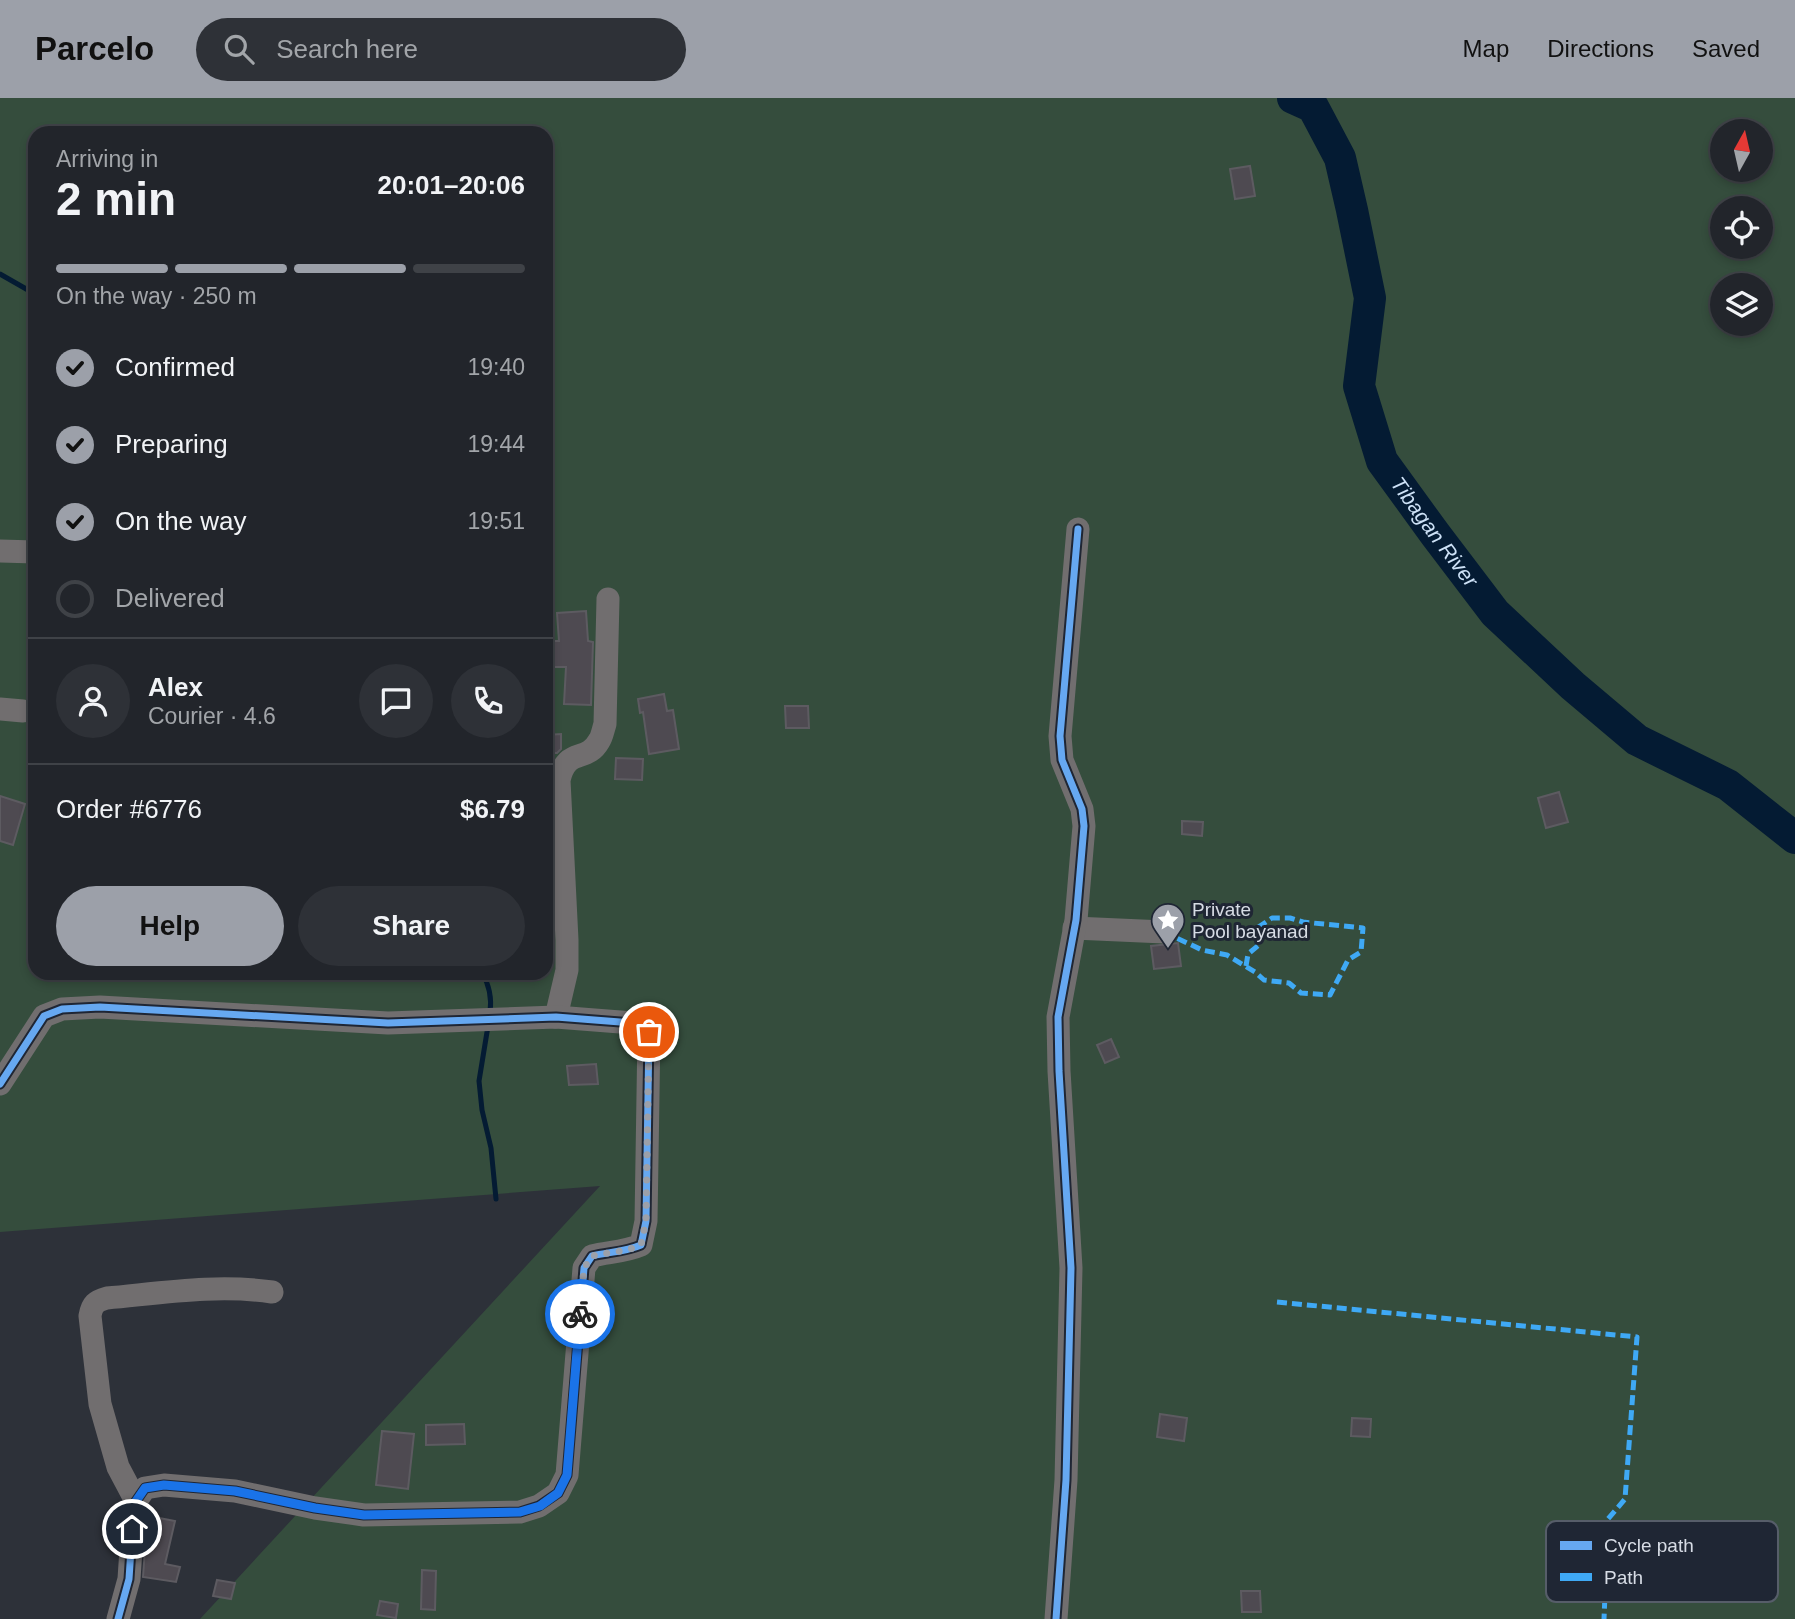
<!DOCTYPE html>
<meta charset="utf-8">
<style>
:root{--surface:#22252b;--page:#2e3137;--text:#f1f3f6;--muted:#a2a5a9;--line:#3f4247;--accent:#9ca0a9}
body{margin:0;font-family:Helvetica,sans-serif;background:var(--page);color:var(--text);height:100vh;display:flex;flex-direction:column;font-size:26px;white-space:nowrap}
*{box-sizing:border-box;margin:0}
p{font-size:23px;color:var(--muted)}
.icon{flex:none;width:38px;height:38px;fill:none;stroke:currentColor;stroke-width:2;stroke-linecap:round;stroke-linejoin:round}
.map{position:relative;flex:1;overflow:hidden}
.side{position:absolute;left:28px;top:28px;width:525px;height:854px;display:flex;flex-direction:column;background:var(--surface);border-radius:21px;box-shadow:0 4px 10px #0003,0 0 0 2px var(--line)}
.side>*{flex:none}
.needle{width:46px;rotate:8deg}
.fabs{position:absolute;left:1710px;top:21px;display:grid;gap:14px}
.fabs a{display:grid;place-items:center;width:63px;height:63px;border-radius:50%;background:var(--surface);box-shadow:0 4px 10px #0003,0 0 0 2px var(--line);font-size:35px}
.pin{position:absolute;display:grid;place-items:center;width:60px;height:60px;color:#fff;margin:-30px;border:4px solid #fff;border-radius:50%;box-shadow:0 2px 7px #0007}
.courier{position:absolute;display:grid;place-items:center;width:70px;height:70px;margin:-35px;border:5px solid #1a73e8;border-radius:50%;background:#fff;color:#222;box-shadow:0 2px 9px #0007}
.headline em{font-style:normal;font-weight:600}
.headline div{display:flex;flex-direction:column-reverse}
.headline{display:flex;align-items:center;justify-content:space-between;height:119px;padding:0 28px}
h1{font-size:46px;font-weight:600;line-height:52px}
.bar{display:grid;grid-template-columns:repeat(4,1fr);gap:10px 7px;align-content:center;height:84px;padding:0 28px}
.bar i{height:9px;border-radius:5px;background:var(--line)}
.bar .selected{background:var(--accent)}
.bar p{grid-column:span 4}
.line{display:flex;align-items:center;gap:18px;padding:0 28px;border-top:2px solid var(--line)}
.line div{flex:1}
.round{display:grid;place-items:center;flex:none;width:74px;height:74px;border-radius:37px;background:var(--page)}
ol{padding:0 28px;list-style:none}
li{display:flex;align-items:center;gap:21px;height:77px}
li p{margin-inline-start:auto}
li .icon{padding:7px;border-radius:50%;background:var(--accent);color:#111;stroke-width:4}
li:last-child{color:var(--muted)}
li i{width:38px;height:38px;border:4px solid var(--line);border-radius:50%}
.action{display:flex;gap:14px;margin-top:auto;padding:14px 28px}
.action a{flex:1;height:80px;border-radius:42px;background:var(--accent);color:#111;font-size:28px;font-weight:600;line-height:80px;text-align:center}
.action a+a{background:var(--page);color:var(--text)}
header{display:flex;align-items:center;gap:42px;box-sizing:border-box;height:98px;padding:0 35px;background:var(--accent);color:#111}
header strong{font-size:33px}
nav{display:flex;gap:38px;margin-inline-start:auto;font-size:24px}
.search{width:490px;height:63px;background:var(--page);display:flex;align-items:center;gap:18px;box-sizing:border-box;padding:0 24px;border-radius:38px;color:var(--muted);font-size:26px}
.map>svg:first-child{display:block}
.green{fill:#354d3d;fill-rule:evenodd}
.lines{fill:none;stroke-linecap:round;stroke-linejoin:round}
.stream{stroke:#041b33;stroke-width:5}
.river{stroke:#041b33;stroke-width:32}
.building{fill:#4e4a51;stroke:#5d5b61;stroke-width:2}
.minor{stroke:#716e6f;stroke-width:23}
.quiet{stroke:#3fa9f5;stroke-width:5;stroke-dasharray:10 5;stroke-linecap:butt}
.cycleway-casing{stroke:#1f2634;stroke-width:11}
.cycleway{stroke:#66a8f1;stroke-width:7}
.done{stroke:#9ca0a9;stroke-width:7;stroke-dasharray:0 12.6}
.route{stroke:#1a73e8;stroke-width:9}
.labels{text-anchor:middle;stroke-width:6;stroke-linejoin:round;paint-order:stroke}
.poi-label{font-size:19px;fill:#d7dce5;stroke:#1f2634;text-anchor:start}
.water-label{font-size:21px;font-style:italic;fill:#cee2f7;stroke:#1f2634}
.key{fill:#1f2634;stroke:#565d69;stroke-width:2}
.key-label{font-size:19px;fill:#d7dce5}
</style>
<header>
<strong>Parcelo</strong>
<div class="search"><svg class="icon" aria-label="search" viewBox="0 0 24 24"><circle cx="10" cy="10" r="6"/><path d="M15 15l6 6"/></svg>Search here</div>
<nav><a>Map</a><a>Directions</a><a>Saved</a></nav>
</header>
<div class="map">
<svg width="1795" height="1521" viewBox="0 0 1795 1521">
<rect width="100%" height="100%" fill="#2d3139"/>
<path class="green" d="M 0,0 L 1795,0 L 1795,1521 L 200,1521 L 600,1088 L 0,1134 ZM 1722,33 L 1760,33 L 1760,72 L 1722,72 ZM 35,35 L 546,35 L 546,875 L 35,875 ZM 1722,110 L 1760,110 L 1760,149 L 1722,149 ZM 1722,187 L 1760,187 L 1760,226 L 1722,226 Z"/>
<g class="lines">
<g class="stream">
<polyline points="0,176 35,196"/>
<path d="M 482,875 C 490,888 492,900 490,915"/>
<polyline points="488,928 479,983 482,1012 491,1050 496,1101"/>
</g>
<path class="river" id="s1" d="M 1293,0 L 1313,9 L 1340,60 L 1352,112 L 1370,200 L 1359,288 L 1382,363 L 1435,436 L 1495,515 L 1573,588 L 1637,642 L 1728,687 L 1795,740"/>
</g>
<g class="building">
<polygon points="1250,68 1255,98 1235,101 1230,71"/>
<polygon points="586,513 588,543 593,544 591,607 564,606 566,569 550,569 550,543 559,543 557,515"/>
<polygon points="664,596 667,613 673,612 679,651 649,656 643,614 640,615 638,601"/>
<polygon points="785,608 808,608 809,630 786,630"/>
<polygon points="561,636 561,651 557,655 546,655 546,637"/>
<polygon points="616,660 643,661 642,682 615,681"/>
<polygon points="1559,694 1568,724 1546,730 1538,700"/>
<polygon points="0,698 25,706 13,747 0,743"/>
<polygon points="1182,723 1203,724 1202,738 1182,736"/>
<polygon points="1178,845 1181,868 1154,871 1151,848"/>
<polygon points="1111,941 1119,959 1105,965 1097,947"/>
<polygon points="596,966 598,986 569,987 567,968"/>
<polygon points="1160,1316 1187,1320 1184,1343 1157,1339"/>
<polygon points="1352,1320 1371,1321 1370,1339 1351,1338"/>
<polygon points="464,1326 465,1346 426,1347 426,1327"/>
<polygon points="382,1333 414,1336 408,1391 376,1387"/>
<polygon points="154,1419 175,1423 165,1466 180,1469 176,1484 143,1479 145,1451 147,1452"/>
<polygon points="422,1472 436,1473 435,1512 421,1511"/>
<polygon points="217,1482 235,1485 231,1501 213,1498"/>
<polygon points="1241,1493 1260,1493 1261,1514 1242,1514"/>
<polygon points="380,1503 398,1506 396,1520 377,1517"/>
</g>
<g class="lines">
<g class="minor">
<polyline points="0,453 35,454"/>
<polyline points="0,611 23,613"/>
<polyline points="1074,830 1164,834"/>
<path d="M 556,919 L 567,872 L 567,842 L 559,682 C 567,648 586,666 599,643 C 602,639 603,632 605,626 L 608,501"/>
<path d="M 0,986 L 44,918 L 62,911 L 100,909 L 388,925 L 556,919 L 633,925 L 649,934 L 646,1123 L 641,1147 C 625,1154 608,1154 592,1158 L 584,1170 L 567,1377 L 558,1395 L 539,1408 L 520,1414 L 364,1417 L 315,1410 L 235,1393 L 164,1387 L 145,1390 L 134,1406 L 129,1481 L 118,1521"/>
<path d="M 136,1403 L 118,1369 L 100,1306 L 90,1218 C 92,1206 96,1203 107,1200 C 162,1195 217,1186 272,1194"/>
<polyline points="1056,1521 1066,1382 1071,1170 1059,973 1058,919 1076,822 1084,728 1082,711 1062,662 1060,638 1078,431"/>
</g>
<g class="quiet">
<polyline points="1164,834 1202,852 1227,857 1255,874 1264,882 1289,885 1301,895 1330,897 1348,862 1361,854 1363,830 1303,824 1290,820 1272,820 1257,830 1260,846 1248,856 1246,868"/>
<polyline points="1277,1204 1637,1239 1625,1401 1608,1421 1604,1521"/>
</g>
<defs>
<g id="cycleway">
<path d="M 0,986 L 44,918 L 62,911 L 100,909 L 388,925 L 556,919 L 633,925 L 649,934 L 646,1123 L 641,1147 C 625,1154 608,1154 592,1158 L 584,1170 L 567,1377 L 558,1395 L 539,1408 L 520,1414 L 364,1417 L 315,1410 L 235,1393 L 164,1387 L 145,1390 L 134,1406 L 129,1481 L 118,1521"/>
<polyline points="1056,1521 1066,1382 1071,1170 1059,973 1058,919 1076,822 1084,728 1082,711 1062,662 1060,638 1078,431"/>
</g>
</defs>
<use href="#cycleway" class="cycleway-casing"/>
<use href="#cycleway" class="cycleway"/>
</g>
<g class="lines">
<path class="done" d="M 580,1216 L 584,1170 L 592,1158 C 608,1154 625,1154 641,1147 L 646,1123 L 649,934"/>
<polyline class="route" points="132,1431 134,1406 145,1390 164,1387 235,1393 315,1410 364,1417 520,1414 540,1408 558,1395 567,1377 580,1216"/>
</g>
<defs>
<symbol id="sight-pin" viewBox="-11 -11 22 30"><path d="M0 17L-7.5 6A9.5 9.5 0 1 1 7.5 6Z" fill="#9ca0a9" stroke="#1f2634"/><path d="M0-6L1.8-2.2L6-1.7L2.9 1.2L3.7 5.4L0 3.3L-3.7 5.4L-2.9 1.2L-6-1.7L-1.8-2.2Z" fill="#fff"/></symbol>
</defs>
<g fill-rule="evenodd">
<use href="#sight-pin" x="1149" y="803" width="38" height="52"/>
</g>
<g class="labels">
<g class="poi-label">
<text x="1192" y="818">Private<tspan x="1192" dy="22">Pool bayanad</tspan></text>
</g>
<g class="water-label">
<text dy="7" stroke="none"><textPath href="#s1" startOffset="478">Tibagan River</textPath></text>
</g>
</g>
<rect x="1546" y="1423" width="232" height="81" rx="10" class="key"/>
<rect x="1560" y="1443" width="32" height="9" fill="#66a8f1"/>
<rect x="1560" y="1475" width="32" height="8" fill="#3fa9f5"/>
<g class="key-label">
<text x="1604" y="1454">Cycle path</text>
<text x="1604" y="1486">Path</text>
</g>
</svg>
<div class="fabs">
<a><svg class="needle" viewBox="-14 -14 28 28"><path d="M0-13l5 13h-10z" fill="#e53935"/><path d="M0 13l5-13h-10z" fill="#a2a5a9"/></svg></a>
<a><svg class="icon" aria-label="locate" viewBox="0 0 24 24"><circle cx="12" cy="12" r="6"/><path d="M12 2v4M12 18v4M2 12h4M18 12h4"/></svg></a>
<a><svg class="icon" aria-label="layers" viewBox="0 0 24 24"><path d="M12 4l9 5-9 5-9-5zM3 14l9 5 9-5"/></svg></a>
</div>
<div class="pin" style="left:649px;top:934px;background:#ea580c"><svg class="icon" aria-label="bag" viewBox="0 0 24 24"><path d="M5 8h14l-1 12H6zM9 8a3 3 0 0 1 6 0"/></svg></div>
<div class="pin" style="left:132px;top:1431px;background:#1f2937"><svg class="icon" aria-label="home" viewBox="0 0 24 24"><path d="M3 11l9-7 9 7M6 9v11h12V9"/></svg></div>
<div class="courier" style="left:580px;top:1216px"><svg class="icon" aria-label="bike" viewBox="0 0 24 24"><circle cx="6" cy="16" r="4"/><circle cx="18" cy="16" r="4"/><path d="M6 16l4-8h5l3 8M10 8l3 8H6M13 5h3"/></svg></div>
<section class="side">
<div class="headline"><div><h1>2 min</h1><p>Arriving in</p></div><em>20:01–20:06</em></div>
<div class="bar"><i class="selected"></i><i class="selected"></i><i class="selected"></i><i></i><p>On the way · 250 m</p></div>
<ol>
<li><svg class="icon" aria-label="check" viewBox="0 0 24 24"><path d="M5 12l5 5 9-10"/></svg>Confirmed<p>19:40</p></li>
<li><svg class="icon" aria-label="check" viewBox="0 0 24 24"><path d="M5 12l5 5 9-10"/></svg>Preparing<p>19:44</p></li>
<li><svg class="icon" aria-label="check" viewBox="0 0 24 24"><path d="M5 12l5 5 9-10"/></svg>On the way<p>19:51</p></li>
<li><i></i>Delivered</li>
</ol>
<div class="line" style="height:126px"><a class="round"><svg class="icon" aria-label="person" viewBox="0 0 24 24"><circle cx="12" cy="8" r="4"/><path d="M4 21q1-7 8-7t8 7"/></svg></a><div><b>Alex</b><p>Courier · 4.6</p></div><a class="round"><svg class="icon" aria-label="chat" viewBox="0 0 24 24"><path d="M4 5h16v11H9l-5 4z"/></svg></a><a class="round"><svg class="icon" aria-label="phone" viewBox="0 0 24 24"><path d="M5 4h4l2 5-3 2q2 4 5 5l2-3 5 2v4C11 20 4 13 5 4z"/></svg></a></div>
<div class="line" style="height:91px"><div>Order #6776</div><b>$6.79</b></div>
<div class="action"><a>Help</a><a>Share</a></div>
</section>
</div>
